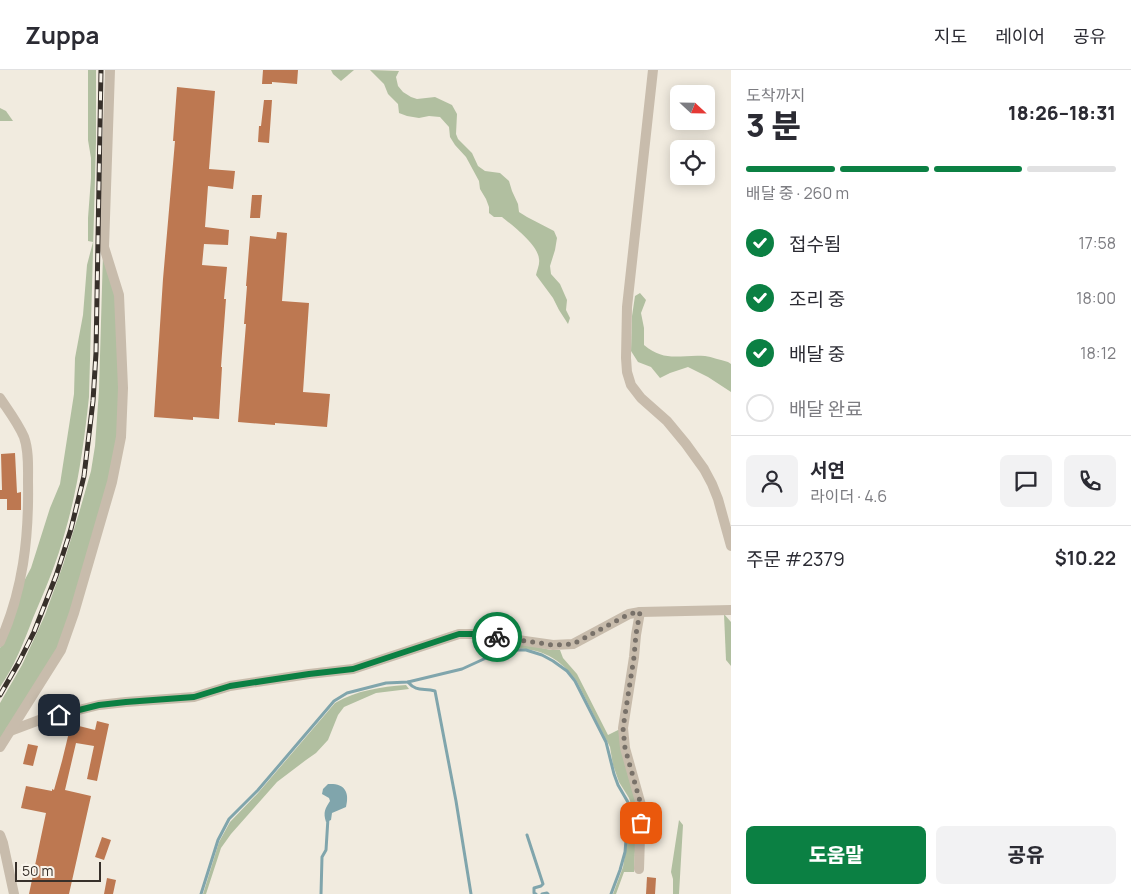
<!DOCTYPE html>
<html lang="ko">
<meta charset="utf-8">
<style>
:root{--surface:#fff;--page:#f2f2f3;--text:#2b2b33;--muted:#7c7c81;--line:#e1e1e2;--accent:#0b8043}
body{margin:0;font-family:Manrope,"Noto Sans KR",sans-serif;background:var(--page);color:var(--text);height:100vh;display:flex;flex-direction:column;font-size:19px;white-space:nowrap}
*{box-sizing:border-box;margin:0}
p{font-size:16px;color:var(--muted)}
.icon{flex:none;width:28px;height:28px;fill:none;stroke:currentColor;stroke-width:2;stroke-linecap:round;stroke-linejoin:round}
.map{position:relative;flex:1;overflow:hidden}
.panel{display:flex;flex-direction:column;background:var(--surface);width:400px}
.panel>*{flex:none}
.needle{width:32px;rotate:112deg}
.tools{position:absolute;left:670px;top:15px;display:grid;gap:10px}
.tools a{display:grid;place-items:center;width:45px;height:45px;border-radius:8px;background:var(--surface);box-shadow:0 2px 12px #0003;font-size:25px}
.scale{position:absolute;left:15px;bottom:12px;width:86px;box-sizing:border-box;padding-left:5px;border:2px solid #37302a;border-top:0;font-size:14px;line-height:18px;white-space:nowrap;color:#37302a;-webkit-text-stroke:4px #f9f4eb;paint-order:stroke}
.pin{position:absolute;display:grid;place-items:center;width:42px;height:42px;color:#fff;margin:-21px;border-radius:10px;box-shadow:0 2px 8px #0006}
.courier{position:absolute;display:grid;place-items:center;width:50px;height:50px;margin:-25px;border:4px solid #0b8043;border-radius:50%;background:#fff;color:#222;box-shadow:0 1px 6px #0007}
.headline em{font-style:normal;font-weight:800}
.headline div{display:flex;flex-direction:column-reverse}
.headline{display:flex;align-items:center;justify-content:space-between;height:85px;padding:0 15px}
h1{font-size:32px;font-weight:800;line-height:38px}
.bar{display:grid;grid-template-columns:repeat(4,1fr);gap:8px 5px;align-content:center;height:60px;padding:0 15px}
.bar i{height:6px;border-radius:4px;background:var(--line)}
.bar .active{background:var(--accent)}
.bar p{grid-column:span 4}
.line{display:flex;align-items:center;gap:12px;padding:0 15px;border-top:1px solid var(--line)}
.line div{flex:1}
.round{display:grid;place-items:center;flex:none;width:52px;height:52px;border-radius:8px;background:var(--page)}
ol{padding:0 15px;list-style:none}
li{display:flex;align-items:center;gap:15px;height:55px}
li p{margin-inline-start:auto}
li .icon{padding:5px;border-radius:50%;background:var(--accent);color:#fff;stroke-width:4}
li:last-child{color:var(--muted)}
li i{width:28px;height:28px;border:2px solid var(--line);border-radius:50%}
.cta{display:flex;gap:10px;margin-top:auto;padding:10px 15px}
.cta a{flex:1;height:58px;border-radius:8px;background:var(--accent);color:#fff;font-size:20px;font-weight:800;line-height:58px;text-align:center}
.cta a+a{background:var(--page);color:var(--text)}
header{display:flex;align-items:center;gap:30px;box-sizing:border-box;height:70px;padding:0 25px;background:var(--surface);border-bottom:1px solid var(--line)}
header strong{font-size:24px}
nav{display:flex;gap:28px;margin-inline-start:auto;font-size:18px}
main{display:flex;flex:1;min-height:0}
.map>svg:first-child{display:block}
.green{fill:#b1bfa0}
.water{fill:#80a5ac}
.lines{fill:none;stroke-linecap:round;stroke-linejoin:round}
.stream{stroke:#80a5ac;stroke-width:3}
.building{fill:#bd7851}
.minor{stroke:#c8bcac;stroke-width:10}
.rail-casing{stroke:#37302a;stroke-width:5}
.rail{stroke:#f9f4eb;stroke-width:3;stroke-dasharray:9;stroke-linecap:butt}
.done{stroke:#787169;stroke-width:5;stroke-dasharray:0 9}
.route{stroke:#0b8043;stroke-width:6}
</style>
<header>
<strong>Zuppa</strong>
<nav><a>지도</a><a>레이어</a><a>공유</a></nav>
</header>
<main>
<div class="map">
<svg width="731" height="824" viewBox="0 0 731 824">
<rect width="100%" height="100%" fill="#f1ebdf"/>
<g class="green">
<path d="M 88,0 L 96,0 L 96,71 L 89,327 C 84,373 78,418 65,462 C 57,492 45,520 33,548 C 24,572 14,597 0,617 L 0,578 L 11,553 L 22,515 L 31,498 L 50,438 L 60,414 L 74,324 L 75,288 L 83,245 L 87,195 L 93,172 L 88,171 L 88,148 L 91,108 L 91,88 L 88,70 Z"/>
<polygon points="331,0 354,0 341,11 333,4"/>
<path d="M 370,0 L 399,1 L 396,7 L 398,16 L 403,22 L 411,27 L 417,29 L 435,27 L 452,35 L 457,44 L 456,64 L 458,69 L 472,83 L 478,96 L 485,101 L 500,103 L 509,111 L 512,121 L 518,134 L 519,142 L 527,147 L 554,161 L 557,168 L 555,180 L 550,196 L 551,204 L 560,214 L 567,230 L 566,240 L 570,248 L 568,254 L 559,240 L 553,228 L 536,205 C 537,200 540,194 539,189 C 538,175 513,156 502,147 L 494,147 L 489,143 L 489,137 L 486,129 L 480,119 L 479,111 L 466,87 L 455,75 L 450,67 L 449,57 L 440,47 L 429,46 L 419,48 L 407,46 L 399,43 L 398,34 L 388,24 L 384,14 Z"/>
<polygon points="0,38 6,41 13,51 0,51"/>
<polygon points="103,183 117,225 119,367 109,413 59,579 0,670 0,633 22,595 45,545 63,495 79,443 91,401 95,376 99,320"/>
<path d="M 640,223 L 646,230 L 641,243 L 644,258 L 644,275 C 665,293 681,284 705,286 C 712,287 720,290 728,292 L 731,294 L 731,322 L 708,307 L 688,297 L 670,303 L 660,308 L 651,297 L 638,292 L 631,281 L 632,246 L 635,226 Z"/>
<polygon points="724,544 731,552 731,596 726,590"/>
<path d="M 505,570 L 551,580 L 560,580 L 563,588 L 577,604 L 608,665 L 620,659 L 637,739 L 634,802 L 624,802 L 616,824 L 613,824 L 623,797 L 630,755 L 631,734 L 629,728 L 619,712 L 613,695 L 610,677 L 576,610 C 553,581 535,578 500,578 Z"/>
<path d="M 406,615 L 409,619 L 376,623 L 344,637 L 338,645 L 328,670 L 316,683 L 306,690 L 277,712 L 231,764 L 221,778 L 206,824 L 203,824 L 219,772 L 230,752 L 258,723 L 335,633 C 358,620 380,617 406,615 Z"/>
<polygon points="679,750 683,755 679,824 673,824 673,809 671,802"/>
</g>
<path class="water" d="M 328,714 C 344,713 350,721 346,737 L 332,743 L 331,750 L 326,752 C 323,742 325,739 330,731 L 329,728 L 322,724 L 323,719 Z"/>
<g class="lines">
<g class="stream">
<path d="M 408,612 C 416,622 423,618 435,621 L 456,731 L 471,824"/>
<polyline points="527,765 543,814 541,816 534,818 534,823 536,824"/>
<polyline points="201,824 218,770 229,749 258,720 334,631 347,623 386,613 408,612 462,599 497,583 512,580 526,580 542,585 553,591 567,601 575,611 606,672 614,704 618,715 629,734 625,782 620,800 611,824"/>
<polyline points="321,824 322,787 326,780 328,748"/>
<polyline points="542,824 547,823 548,824"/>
</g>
</g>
<g class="building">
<polygon points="263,0 298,0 297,14 272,12 272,14 262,14"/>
<polygon points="177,17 215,21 209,99 235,101 233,119 208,116 205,157 229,160 228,175 204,174 202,195 227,197 224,229 226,229 221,297 222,297 219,349 193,347 193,350 154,347 163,209 175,71 173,71"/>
<polygon points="264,30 272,30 269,73 258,72 259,56 261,56"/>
<polygon points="252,125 262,125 260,148 250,148"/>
<polygon points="277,162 287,163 282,231 309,233 303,322 330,324 327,357 275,353 275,355 238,352 246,254 244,254 247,216 246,216 250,166 276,169"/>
<polygon points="15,383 17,423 21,422 21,440 7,440 7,429 0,429 0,420 2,420 1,384"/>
<polygon points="97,651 109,654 97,711 87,709 94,676 76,673 65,720 91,726 69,824 29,824 46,743 21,738 26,716 52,721 52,719 54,720 62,691 71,654 95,660"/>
<polygon points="28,674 38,676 33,696 23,694"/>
<polygon points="102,767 111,770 104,790 95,787"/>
<polygon points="647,807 656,808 655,824 646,824"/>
<polygon points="107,808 116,810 113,824 104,824"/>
</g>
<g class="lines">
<g class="minor">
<polyline points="653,0 627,237 626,288 627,302 631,315 641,328 667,351 686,374 704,399 712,414 718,429 731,476"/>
<path d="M 0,328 C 8,340 18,353 24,367 C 29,381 28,397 28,412 C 29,468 23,521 0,572"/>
<polyline points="10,661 42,649 99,635 126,632 194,627 230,616 309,604 353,599 459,564 477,564 553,575 573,574 629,544 640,542 731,540"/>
<polyline points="0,677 61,580 74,543 112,412 121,367 123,318 119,225 104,177 110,0"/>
<polyline points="0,765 3,773 14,824"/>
<polyline points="639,799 641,735 625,678 623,658 634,587 636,565 640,542"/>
</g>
<defs>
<polyline id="rail" points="0,625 19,592 34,562 56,506 71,459 84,406 93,331 96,283 101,0"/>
</defs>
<use href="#rail" class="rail-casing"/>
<use href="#rail" class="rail"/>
</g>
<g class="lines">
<polyline class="done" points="497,567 553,575 573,574 629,544 640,542 636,564 634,587 623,658 625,678 641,735 641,753"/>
<polyline class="route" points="59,645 99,635 126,632 194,627 230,616 309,604 353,599 459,564 477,564 497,567"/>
</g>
</svg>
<div class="tools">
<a><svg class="needle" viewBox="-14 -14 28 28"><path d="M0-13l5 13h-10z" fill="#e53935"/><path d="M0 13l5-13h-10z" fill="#7c7c81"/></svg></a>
<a><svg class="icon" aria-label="locate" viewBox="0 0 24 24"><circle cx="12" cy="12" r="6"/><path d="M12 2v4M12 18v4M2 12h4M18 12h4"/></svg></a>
</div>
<div class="scale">50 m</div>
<div class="pin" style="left:641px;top:753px;background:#ea580c"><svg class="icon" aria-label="bag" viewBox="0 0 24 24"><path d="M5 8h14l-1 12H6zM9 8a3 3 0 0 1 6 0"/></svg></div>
<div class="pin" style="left:59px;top:645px;background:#1f2937"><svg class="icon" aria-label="home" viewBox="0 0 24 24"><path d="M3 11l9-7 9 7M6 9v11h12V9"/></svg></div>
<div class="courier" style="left:497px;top:567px"><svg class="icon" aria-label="bike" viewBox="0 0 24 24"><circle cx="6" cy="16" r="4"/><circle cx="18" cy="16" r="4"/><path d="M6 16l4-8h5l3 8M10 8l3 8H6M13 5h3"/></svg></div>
</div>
<section class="panel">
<div class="headline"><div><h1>3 분</h1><p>도착까지</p></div><em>18:26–18:31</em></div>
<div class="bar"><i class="active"></i><i class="active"></i><i class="active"></i><i></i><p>배달 중 · 260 m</p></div>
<ol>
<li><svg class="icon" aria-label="check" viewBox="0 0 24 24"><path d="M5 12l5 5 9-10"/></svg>접수됨<p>17:58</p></li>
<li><svg class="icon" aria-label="check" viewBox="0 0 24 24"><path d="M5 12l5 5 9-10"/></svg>조리 중<p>18:00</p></li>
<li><svg class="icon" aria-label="check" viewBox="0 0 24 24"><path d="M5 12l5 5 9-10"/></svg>배달 중<p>18:12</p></li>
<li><i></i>배달 완료</li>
</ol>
<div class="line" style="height:90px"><a class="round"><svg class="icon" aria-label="person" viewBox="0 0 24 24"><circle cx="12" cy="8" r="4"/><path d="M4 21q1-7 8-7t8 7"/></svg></a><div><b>서연</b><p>라이더 · 4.6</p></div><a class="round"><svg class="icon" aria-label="chat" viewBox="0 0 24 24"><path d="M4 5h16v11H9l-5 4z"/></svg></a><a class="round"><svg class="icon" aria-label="phone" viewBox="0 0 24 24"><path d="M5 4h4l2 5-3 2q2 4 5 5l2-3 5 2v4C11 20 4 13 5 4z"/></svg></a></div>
<div class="line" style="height:65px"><div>주문 #2379</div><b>$10.22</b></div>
<div class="cta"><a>도움말</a><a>공유</a></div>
</section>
</main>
